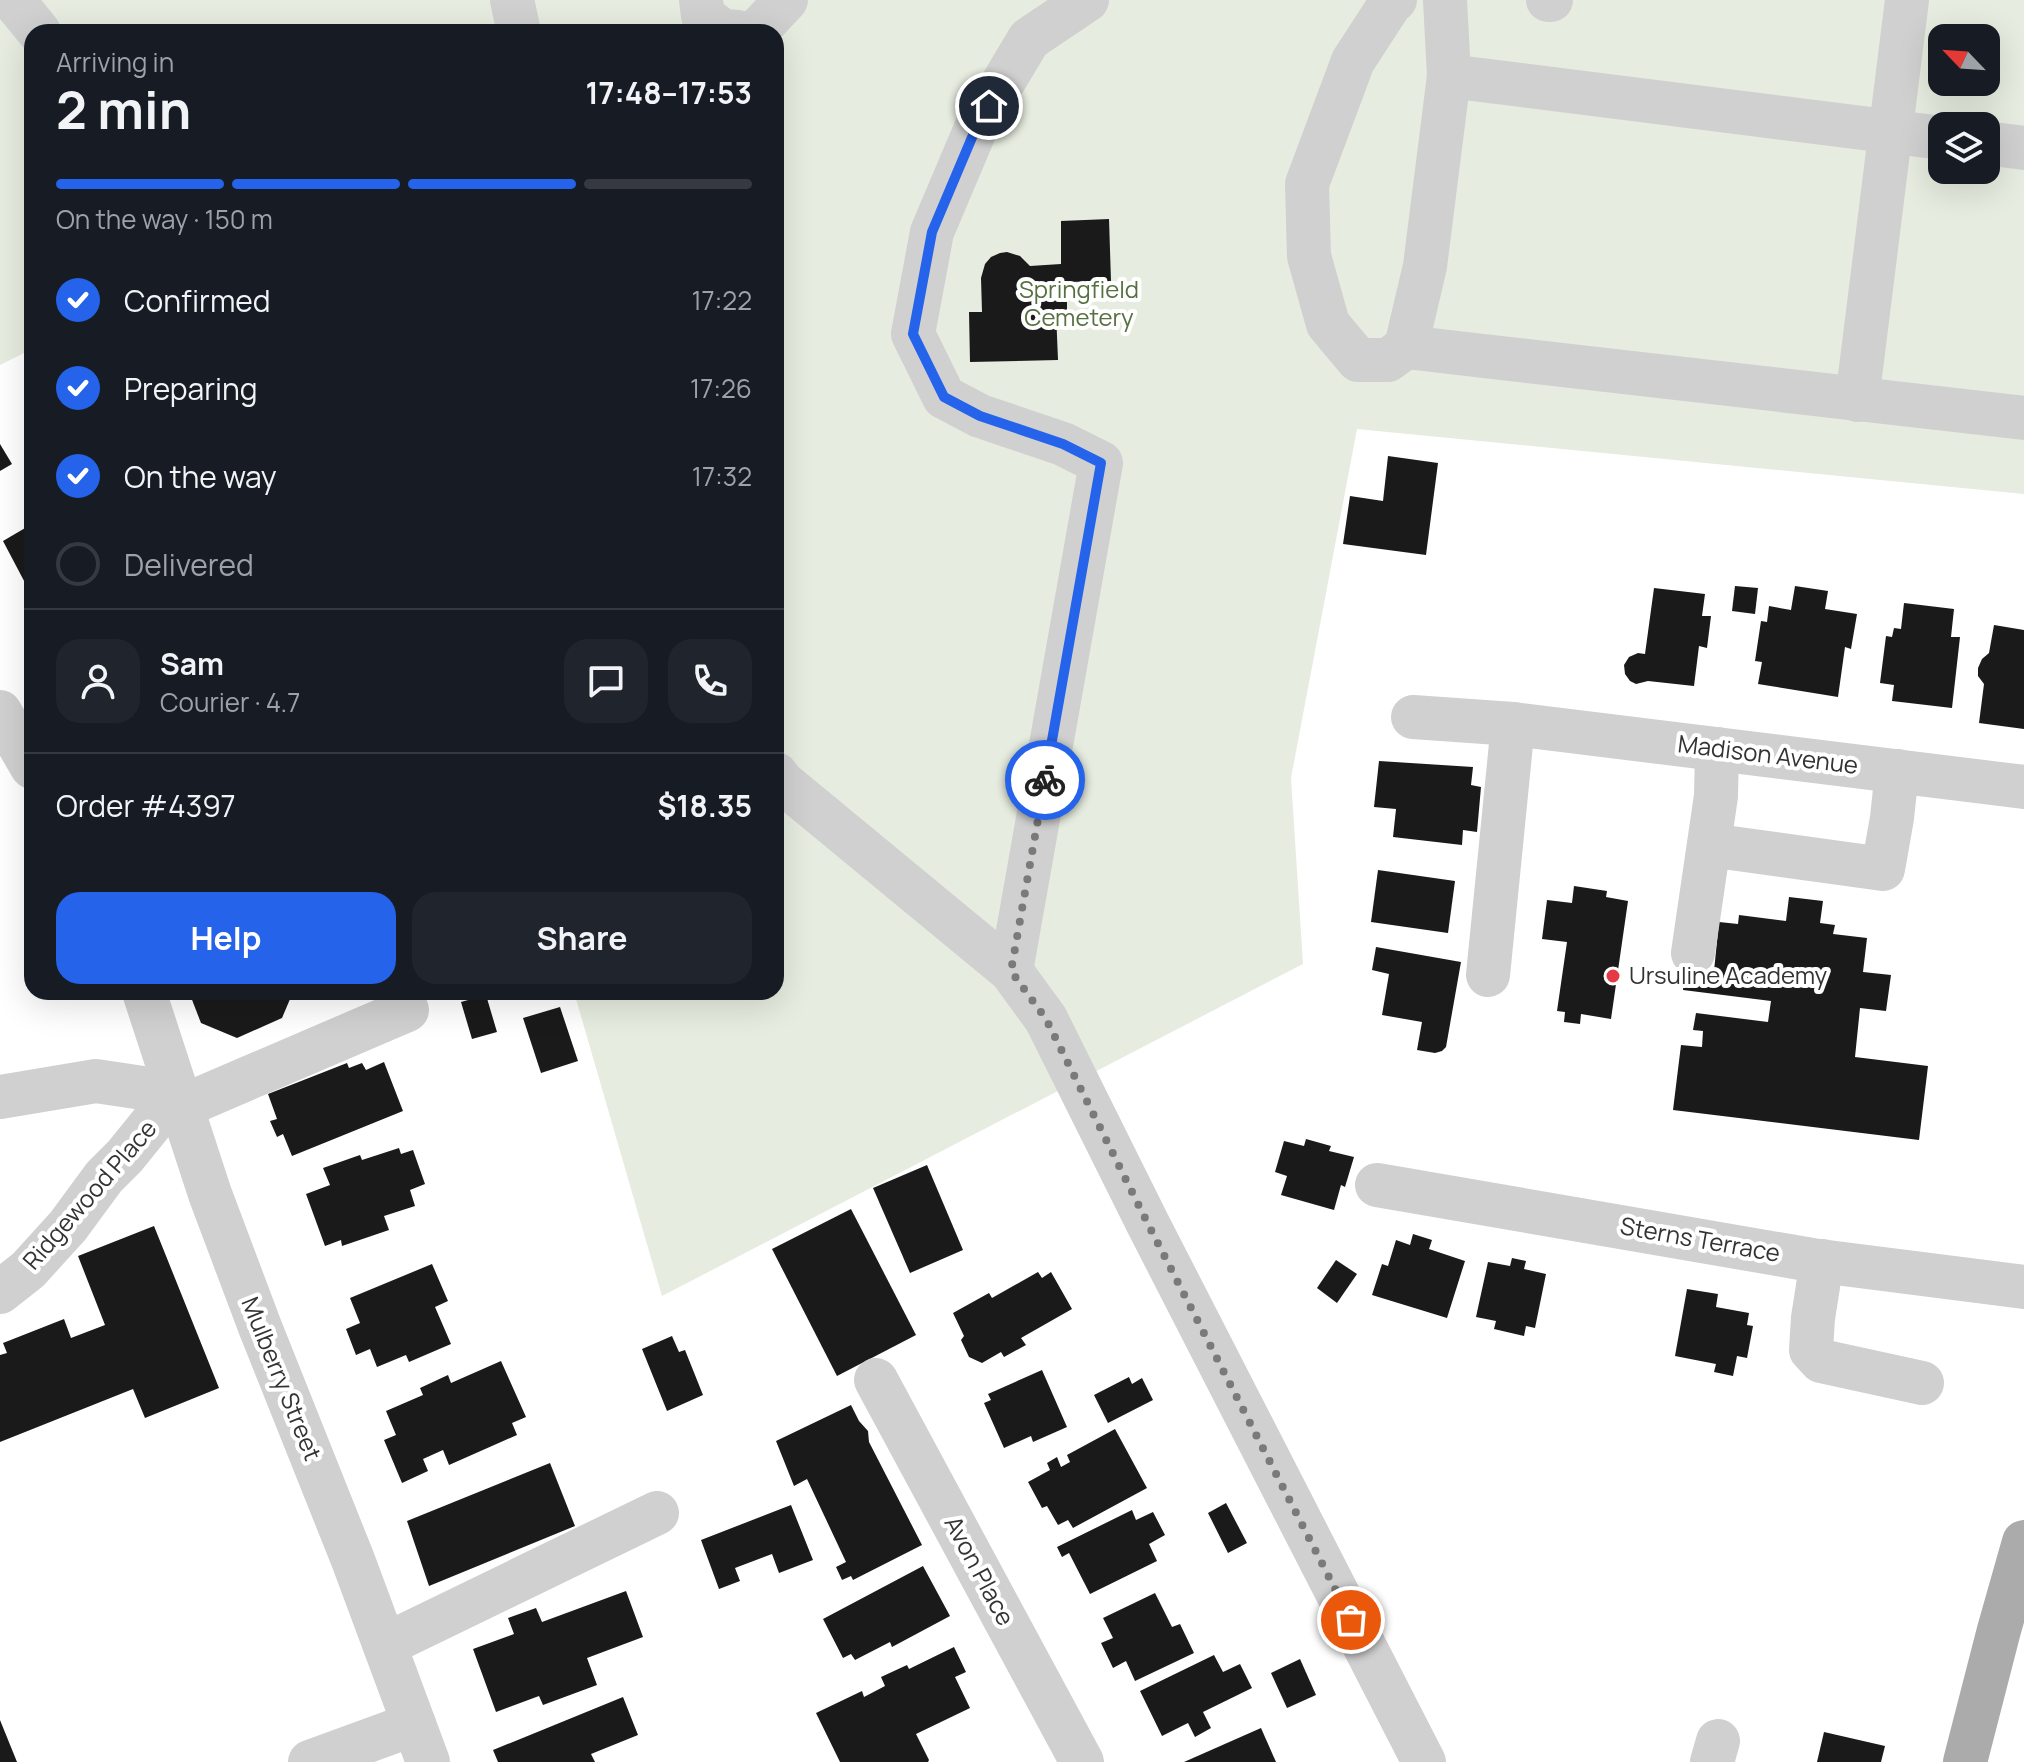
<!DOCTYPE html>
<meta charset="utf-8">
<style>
:root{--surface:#171b24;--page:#20242c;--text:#f1f3f6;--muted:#9ea1a6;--line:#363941;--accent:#2563eb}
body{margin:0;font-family:Manrope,sans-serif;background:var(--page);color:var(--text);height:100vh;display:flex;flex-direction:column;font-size:30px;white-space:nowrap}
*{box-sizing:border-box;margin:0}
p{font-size:26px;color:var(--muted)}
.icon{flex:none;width:44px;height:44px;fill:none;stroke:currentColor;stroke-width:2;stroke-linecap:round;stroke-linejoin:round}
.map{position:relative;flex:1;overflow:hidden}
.sheet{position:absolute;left:24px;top:24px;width:760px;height:976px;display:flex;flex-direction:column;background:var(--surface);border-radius:24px;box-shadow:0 8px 32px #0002}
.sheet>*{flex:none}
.needle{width:52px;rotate:295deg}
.tools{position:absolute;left:1928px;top:24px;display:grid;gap:16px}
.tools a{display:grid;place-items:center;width:72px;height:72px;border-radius:16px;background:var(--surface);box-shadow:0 8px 32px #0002;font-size:40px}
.pin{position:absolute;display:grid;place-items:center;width:68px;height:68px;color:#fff;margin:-34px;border:4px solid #fff;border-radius:50%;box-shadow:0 2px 8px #0007}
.courier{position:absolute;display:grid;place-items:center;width:80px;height:80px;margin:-40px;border:6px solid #2563eb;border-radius:50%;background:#fff;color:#222;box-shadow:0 2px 10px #0007}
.overview em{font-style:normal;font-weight:700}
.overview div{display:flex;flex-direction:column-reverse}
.overview{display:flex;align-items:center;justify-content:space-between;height:136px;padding:0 32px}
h1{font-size:52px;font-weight:700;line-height:60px}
.bar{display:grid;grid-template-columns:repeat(4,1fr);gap:12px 8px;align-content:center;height:96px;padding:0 32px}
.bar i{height:10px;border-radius:6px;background:var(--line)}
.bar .selected{background:var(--accent)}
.bar p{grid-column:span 4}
.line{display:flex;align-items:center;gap:20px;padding:0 32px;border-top:2px solid var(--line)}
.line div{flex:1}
.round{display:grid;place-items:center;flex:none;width:84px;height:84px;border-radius:24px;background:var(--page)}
ol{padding:0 32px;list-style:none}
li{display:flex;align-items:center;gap:24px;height:88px}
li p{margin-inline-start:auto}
li .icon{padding:8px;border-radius:50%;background:var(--accent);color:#fff;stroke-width:4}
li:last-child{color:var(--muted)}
li i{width:44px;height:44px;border:4px solid var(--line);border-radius:50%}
.button{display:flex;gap:16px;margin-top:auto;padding:16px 32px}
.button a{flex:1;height:92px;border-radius:24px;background:var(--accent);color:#fff;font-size:32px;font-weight:700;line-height:92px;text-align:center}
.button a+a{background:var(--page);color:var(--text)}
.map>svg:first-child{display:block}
.green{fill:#e6ecdf;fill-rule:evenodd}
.building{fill:#1a1a1a}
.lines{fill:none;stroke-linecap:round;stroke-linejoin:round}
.minor{stroke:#d0d0d0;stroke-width:44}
.major{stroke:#ababab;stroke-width:44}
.done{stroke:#7a7a7a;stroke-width:8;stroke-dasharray:0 14.4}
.route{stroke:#2563eb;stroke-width:10}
.poi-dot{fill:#e63946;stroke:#fff;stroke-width:3}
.labels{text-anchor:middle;stroke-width:8;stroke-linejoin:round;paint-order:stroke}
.park-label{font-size:24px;fill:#56703f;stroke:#fff}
.street-label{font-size:24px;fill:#333;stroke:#fff}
.poi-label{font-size:24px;fill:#333;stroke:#fff;text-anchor:start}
</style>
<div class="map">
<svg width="2024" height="1762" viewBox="0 0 2024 1762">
<rect width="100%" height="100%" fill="#fff"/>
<path class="green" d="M 0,0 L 2024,0 L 2024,494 L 1357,429 L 1291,778 L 1303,964 L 662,1296 L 574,992 L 776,992 L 776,32 L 32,32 L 32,349 L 0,365 ZM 1942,38 L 1986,38 L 1986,82 L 1942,82 ZM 1942,126 L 1986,126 L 1986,170 L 1942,170 Z"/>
<g class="building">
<polygon points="1109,219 1111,281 1067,282 1067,311 1056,312 1058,360 970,362 969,312 982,312 981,278 985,264 991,257 1000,253 1007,252 1020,256 1030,266 1061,264 1061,221"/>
<polygon points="0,444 12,464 0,471"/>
<polygon points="1388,456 1438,463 1426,555 1343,544 1350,496 1383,501"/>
<polygon points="32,524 32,596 3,541"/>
<polygon points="1735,586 1758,588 1755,614 1732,611"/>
<polygon points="1795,586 1828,591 1825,609 1857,614 1851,649 1845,647 1838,697 1758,684 1762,662 1755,661 1761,621 1767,622 1769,606 1791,610"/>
<polygon points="1654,588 1705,594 1702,616 1711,616 1707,648 1699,646 1694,686 1648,681 1636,684 1630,681 1625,674 1624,665 1629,657 1638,653 1645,654"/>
<polygon points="1904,603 1954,609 1951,637 1960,637 1952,708 1892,701 1894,685 1880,683 1886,636 1892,637 1894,628 1901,629"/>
<polygon points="1994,625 2024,630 2024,729 1979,723 1984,684 1978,676 1978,668 1982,659 1989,653"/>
<polygon points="1379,761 1473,767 1471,785 1481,787 1477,832 1463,830 1462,845 1393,837 1396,809 1374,807"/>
<polygon points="1378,870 1455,881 1448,933 1371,922"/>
<polygon points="1574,886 1607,891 1606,897 1628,901 1611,1019 1581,1014 1580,1024 1564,1022 1565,1012 1557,1011 1567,942 1542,939 1547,900 1572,903"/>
<polygon points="1789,897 1823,901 1820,923 1835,925 1833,934 1867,938 1863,972 1891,975 1886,1011 1860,1008 1855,1057 1928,1066 1919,1140 1673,1110 1681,1045 1702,1047 1703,1031 1693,1030 1696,1013 1768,1022 1771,1001 1683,990 1685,967 1714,971 1719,922 1738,924 1739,915 1786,921"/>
<polygon points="1376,947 1461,962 1446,1047 1442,1051 1435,1053 1417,1050 1422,1022 1382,1015 1389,974 1372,970"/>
<polygon points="189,992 293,992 282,1018 237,1038 201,1023"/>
<polygon points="486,995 497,1032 472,1039 461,1002"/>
<polygon points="560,1007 578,1061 541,1073 523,1018"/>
<polygon points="384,1062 403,1111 292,1156 283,1134 277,1137 270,1121 277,1119 268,1094 347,1063 349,1068 362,1063 366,1070"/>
<polygon points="1306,1139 1331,1146 1329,1151 1354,1157 1345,1187 1341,1185 1334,1210 1281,1195 1287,1176 1275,1172 1284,1141 1304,1146"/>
<polygon points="399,1148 401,1154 413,1150 425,1184 410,1190 415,1206 384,1216 389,1230 342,1246 341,1240 325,1246 306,1194 330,1185 323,1168 360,1155 362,1160"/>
<polygon points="927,1165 963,1250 910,1273 873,1188"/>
<polygon points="851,1209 916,1335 837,1376 772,1249"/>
<polygon points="154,1226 219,1388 145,1418 133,1389 0,1442 0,1355 7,1353 3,1343 64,1319 71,1338 105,1325 78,1256"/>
<polygon points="1413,1234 1432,1240 1429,1249 1465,1261 1447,1318 1372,1295 1382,1264 1388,1266 1396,1240 1410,1245"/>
<polygon points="1512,1258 1526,1261 1524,1269 1546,1274 1535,1328 1526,1326 1524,1336 1494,1329 1496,1321 1476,1317 1488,1262 1510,1266"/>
<polygon points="1336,1260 1357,1274 1337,1303 1317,1288"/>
<polygon points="432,1264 448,1301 435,1307 451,1344 409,1362 406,1355 377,1367 370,1349 356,1355 346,1329 360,1323 350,1298"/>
<polygon points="1038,1272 1042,1278 1051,1272 1072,1309 1021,1338 1026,1345 1004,1357 1001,1352 982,1363 969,1357 961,1340 964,1336 953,1313 989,1293 992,1298"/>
<polygon points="1687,1289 1718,1294 1716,1307 1749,1313 1747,1325 1753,1326 1747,1358 1737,1356 1733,1376 1714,1372 1716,1364 1675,1356"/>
<polygon points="672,1336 679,1352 685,1350 703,1395 667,1411 642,1349"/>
<polygon points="501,1361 526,1417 512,1423 517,1435 449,1465 443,1450 423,1459 428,1471 402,1483 384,1440 396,1435 386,1411 423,1395 420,1388 448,1375 451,1383"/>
<polygon points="1042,1370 1067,1427 1033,1442 1031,1436 1004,1448 984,1403 991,1400 988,1394"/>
<polygon points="1129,1377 1132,1384 1142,1378 1153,1400 1108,1423 1094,1395"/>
<polygon points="851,1405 859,1421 868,1431 869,1442 922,1545 853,1580 851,1576 842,1580 836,1567 846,1562 807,1479 794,1486 776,1441"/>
<polygon points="1115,1429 1147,1488 1073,1528 1068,1520 1058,1525 1047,1506 1042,1508 1028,1482 1050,1470 1047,1463 1057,1457 1061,1467 1070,1462 1067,1455"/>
<polygon points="550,1463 575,1526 429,1586 407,1521"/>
<polygon points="1226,1503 1247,1543 1228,1553 1208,1513"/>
<polygon points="791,1505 813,1560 779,1573 772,1554 735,1568 740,1581 719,1589 701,1540"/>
<polygon points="1132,1510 1136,1520 1153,1512 1165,1535 1149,1544 1157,1561 1090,1594 1069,1553 1062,1557 1057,1547"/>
<polygon points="923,1566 950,1616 892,1647 890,1642 855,1660 851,1654 843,1658 823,1619"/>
<polygon points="626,1591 643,1637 587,1658 597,1685 543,1705 539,1696 496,1712 473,1649 514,1634 508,1618 536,1608 542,1622"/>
<polygon points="1155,1593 1172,1627 1180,1624 1194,1653 1135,1681 1126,1661 1113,1668 1101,1643 1113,1638 1103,1618"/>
<polygon points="954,1647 966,1672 955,1677 970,1708 916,1734 929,1760 928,1762 840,1762 816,1713 862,1691 864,1697 885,1686 881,1677 907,1665 909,1669"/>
<polygon points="1214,1655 1223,1672 1240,1664 1252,1688 1203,1712 1211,1728 1195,1737 1188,1723 1162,1736 1140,1691"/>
<polygon points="1300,1659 1316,1695 1287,1708 1271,1673"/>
<polygon points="623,1697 638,1735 591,1754 595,1762 498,1762 493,1750"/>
<polygon points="0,1720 17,1762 0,1762"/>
<polygon points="1261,1728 1276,1762 1184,1762"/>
<polygon points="1824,1732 1885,1746 1881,1762 1817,1762"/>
</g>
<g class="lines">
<g class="minor">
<polyline points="13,0 39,32"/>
<polyline points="512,0 519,32"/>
<polyline points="701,0 703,16 723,31 738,32"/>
<polyline points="1395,0 1392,1 1353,61 1307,184 1309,256 1328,324 1358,360 1388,360 1406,347 1425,266 1449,76 1445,0"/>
<polyline points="1548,0 1551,0"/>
<polyline points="756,32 786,0"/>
<polyline points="1449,76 1942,138"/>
<polyline points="1986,143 2024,148"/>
<polyline points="1406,347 2024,418"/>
<polyline points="1857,400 1907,0"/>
<polyline points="0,712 32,767"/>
<polyline points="1413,717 1513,724 2024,787"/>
<polyline points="776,774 782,782 1011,971 1101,463 1063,444 980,416 944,397 913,334 932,232 976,128 1029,39 1087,0"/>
<polyline points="1709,845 1883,869 1892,818 1897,771"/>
<polyline points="1693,953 1716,796 1717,749"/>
<polyline points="1011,971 1046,1019 1148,1224 1424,1762"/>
<polyline points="1488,975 1513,724"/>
<polyline points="144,992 210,1194 260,1327 353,1560 428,1762"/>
<polyline points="0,1097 96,1081 176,1093"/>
<polyline points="181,1107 407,1010"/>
<polyline points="1377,1185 1812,1260 2024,1287"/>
<polyline points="1822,1261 1813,1318 1811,1350 1821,1361 1922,1383"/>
<polyline points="0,1292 28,1270 68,1226 104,1177 125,1156 176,1093"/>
<polyline points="876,1380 1082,1762"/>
<polyline points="385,1645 657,1513"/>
<polyline points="310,1762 414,1724"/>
<polyline points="1712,1762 1718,1741"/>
</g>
<polyline class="major" points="1965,1762 1999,1630 2024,1542"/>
</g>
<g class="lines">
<polyline class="done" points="1045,780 1011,971 1046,1019 1148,1224 1351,1620"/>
<polyline class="route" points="989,106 976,128 932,232 913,334 944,397 980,416 1063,444 1101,463 1045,780"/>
</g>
<circle class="poi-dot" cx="1613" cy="976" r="8"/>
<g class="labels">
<g class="park-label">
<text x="1079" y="298">Springfield<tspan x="1079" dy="28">Cemetery</tspan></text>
</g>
<g class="street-label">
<text transform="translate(1768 755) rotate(7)" y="8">Madison Avenue</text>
<text transform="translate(90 1195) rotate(-49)" y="8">Ridgewood Place</text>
<text transform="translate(1700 1240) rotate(10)" y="8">Sterns Terrace</text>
<text transform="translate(281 1379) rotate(68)" y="8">Mulberry Street</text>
<text transform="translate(979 1571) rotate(62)" y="8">Avon Place</text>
</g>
<g class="poi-label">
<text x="1629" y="984">Ursuline Academy</text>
</g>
</g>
</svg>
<div class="tools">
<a><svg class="needle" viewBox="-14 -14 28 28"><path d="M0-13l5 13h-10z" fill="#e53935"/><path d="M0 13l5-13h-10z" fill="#9ea1a6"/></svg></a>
<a><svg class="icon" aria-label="layers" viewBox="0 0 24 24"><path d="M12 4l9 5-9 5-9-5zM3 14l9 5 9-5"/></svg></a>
</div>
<div class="pin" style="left:1351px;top:1620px;background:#ea580c"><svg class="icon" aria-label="bag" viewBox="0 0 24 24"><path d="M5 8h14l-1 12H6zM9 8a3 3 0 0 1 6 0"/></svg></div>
<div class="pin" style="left:989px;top:106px;background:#1f2937"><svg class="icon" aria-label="home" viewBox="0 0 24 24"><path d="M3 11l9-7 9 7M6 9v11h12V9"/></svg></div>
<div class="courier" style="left:1045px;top:780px"><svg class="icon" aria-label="bike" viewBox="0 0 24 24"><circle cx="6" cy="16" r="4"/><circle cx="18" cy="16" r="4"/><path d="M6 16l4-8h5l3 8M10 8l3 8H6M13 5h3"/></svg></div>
<section class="sheet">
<div class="overview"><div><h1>2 min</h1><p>Arriving in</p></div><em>17:48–17:53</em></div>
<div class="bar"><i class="selected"></i><i class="selected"></i><i class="selected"></i><i></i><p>On the way · 150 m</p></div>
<ol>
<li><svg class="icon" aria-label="check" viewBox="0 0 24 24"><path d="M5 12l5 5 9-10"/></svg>Confirmed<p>17:22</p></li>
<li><svg class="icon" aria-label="check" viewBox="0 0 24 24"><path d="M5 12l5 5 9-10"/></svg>Preparing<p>17:26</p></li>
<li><svg class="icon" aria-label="check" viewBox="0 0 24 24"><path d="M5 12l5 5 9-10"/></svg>On the way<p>17:32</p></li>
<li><i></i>Delivered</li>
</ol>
<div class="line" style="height:144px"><a class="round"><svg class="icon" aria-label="person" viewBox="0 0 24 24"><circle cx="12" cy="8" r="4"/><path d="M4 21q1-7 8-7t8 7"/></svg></a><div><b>Sam</b><p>Courier · 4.7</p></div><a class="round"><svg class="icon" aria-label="chat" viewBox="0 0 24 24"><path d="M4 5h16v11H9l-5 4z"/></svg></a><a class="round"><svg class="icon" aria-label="phone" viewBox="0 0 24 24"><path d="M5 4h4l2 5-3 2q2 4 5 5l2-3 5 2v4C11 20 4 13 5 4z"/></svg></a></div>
<div class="line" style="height:104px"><div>Order #4397</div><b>$18.35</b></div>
<div class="button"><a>Help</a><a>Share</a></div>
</section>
</div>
